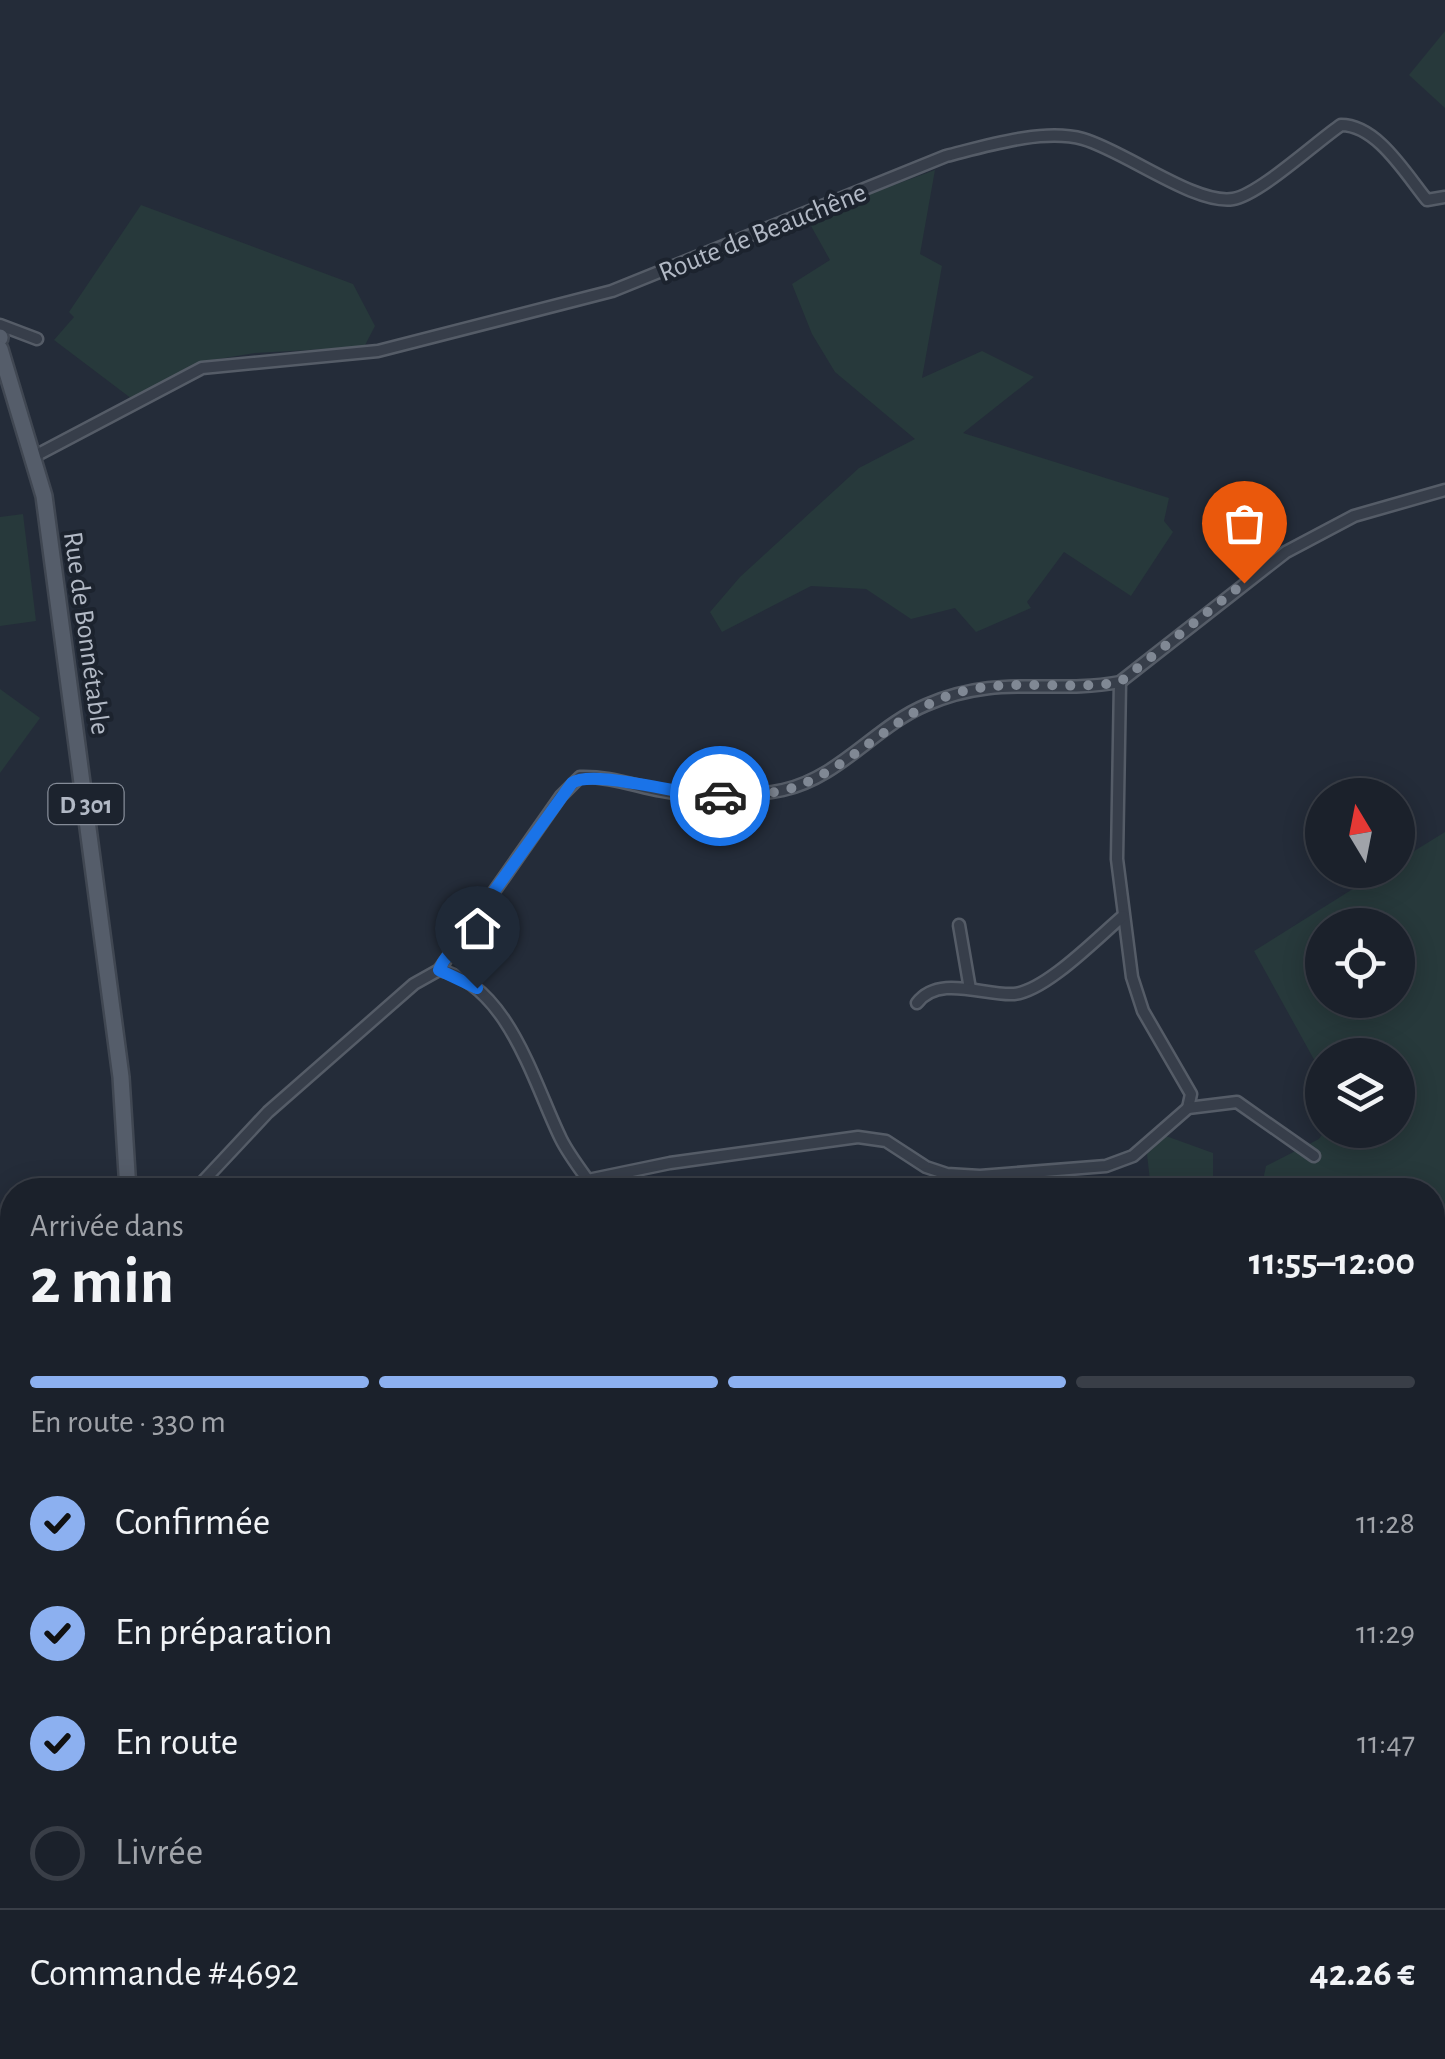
<!DOCTYPE html>
<html lang="fr">
<meta charset="utf-8">
<style>
:root{--surface:#1b212b;--page:#282e37;--text:#f1f3f6;--muted:#a0a3a9;--line:#393e47;--accent:#8cb0f0}
body{margin:0;font-family:"Alegreya Sans",sans-serif;background:var(--page);color:var(--text);height:100vh;display:flex;flex-direction:column;font-size:38px;white-space:nowrap}
*{box-sizing:border-box;margin:0}
p{font-size:32px;color:var(--muted)}
.icon{flex:none;width:55px;height:55px;fill:none;stroke:currentColor;stroke-width:2;stroke-linecap:round;stroke-linejoin:round}
.map{position:relative;flex:1;overflow:hidden}
.sheet{position:absolute;left:0px;top:1178px;width:1445px;height:882px;display:flex;flex-direction:column;background:var(--surface);border-radius:40px 40px 0 0;box-shadow:0 5px 25px #0003,0 0 0 2px var(--line)}
.sheet>*{flex:none}
.needle{width:65px;rotate:350deg}
.buttons{position:absolute;left:1305px;top:778px;display:grid;gap:20px}
.buttons a{display:grid;place-items:center;width:110px;height:110px;border-radius:50%;background:var(--surface);box-shadow:0 5px 25px #0003,0 0 0 2px var(--line);font-size:50px}
.pin{position:absolute;display:grid;place-items:center;width:85px;height:85px;color:#fff;margin:-102px -42px;border-radius:50% 50% 50% 0;rotate:-45deg;box-shadow:0 0 10px #0007}
.pin .icon{rotate:45deg}
.courier{position:absolute;display:grid;place-items:center;width:100px;height:100px;margin:-50px;border:8px solid #1a73e8;border-radius:50%;background:#fff;color:#222;box-shadow:0 2px 12px #0007}
.head em{font-style:normal;font-weight:600}
.head div{display:flex;flex-direction:column-reverse}
.head{display:flex;align-items:center;justify-content:space-between;height:170px;padding:0 30px}
h1{font-size:65px;font-weight:600;line-height:75px}
.bar{display:grid;grid-template-columns:repeat(4,1fr);gap:15px 10px;align-content:center;height:120px;padding:0 30px}
.bar i{height:12px;border-radius:8px;background:var(--line)}
.bar .current{background:var(--accent)}
.bar p{grid-column:span 4}
.line{display:flex;align-items:center;gap:25px;padding:0 30px;border-top:2px solid var(--line)}
.line div{flex:1}
ol{padding:0 30px;list-style:none}
li{display:flex;align-items:center;gap:30px;height:110px}
li p{margin-inline-start:auto}
li .icon{padding:10px;border-radius:50%;background:var(--accent);color:#111;stroke-width:4}
li:last-child{color:var(--muted)}
li i{width:55px;height:55px;border:5px solid var(--line);border-radius:50%}
.map>svg:first-child{display:block}
.green{fill:#27393b;fill-rule:evenodd}
.lines{fill:none;stroke-linecap:round;stroke-linejoin:round}
.stream{stroke:#3a4961;stroke-width:2.5}
.street-casing{stroke:#555c67;stroke-width:15}
.secondary-casing{stroke:#555c67;stroke-width:19}
.primary-casing{stroke:#404752;stroke-width:20}
.street{stroke:#373e4a;stroke-width:10}
.secondary{stroke:#454d5c;stroke-width:14}
.primary{stroke:#555d6a;stroke-width:15}
.done{stroke:#808894;stroke-width:10;stroke-dasharray:0 18}
.route{stroke:#1a73e8;stroke-width:12}
.labels{text-anchor:middle;stroke-width:8;stroke-linejoin:round;paint-order:stroke}
.shield{fill:#1c232e;stroke:#858c98;stroke-width:2.5}
.shield-label{font-size:25px;font-weight:bold;fill:#b2b9c5}
.street-label{font-size:28px;fill:#b2b9c5;stroke:#1c232e}
</style>
<div class="map">
<svg width="1445" height="2059" viewBox="0 0 1445 2059">
<rect width="100%" height="100%" fill="#242c39"/>
<g class="green">
<polygon points="1445,31 1445,108 1409,75"/>
<polygon points="935,170 920,254 942,266 922,378 982,351 1034,377 963,433 1169,498 1164,521 1173,532 1131,596 1064,552 1027,602 1031,608 976,632 955,608 911,619 866,589 811,586 722,632 710,612 740,577 859,468 915,439 835,372 812,334 792,284 830,260 806,217"/>
<polygon points="141,205 353,284 375,326 364,347 255,353 200,362 132,399 54,340 74,317 69,312"/>
<polygon points="23,514 36,621 0,626 0,517"/>
<polygon points="0,689 40,718 0,773"/>
<path d="M 1445,832 L 1445,1258 L 1433,1280 L 1432,1190 L 1261,1190 L 1266,1166 L 1319,1139 L 1325,1130 L 1398,1130 L 1398,1055 L 1322,1055 L 1322,1074 L 1254,951 L 1383,870 L 1398,870 L 1398,861 ZM 1322,925 L 1398,925 L 1398,1000 L 1322,1000 Z"/>
<polygon points="1166,1136 1213,1153 1213,1190 1151,1190 1147,1154"/>
<polygon points="1092,1176 1094,1190 1021,1190 1020,1183"/>
<polygon points="1445,1290 1445,1706 1433,1713 1432,1315"/>
<polygon points="12,1497 12,1548 0,1535 0,1514"/>
<polygon points="0,1643 12,1656 12,2006 0,1998"/>
<polygon points="76,2048 151,2048 158,2059 94,2059"/>
</g>
<g class="lines">
<polyline class="stream" points="1432,1582 1445,1611"/>
<defs>
<g id="street">
<polyline points="0,325 37,339"/>
<path d="M 35,456 L 202,368 L 378,351 L 612,291 L 946,156 C 986,146 1043,128 1083,139 C 1125,151 1195,205 1233,199 C 1259,195 1316,142 1341,125 C 1377,125 1405,173 1427,200 L 1445,197"/>
<polyline points="1120,682 1117,859 1132,977 1143,1011 1191,1094 1188,1108"/>
<polyline points="959,925 970,989"/>
<path d="M 439,970 C 508,984 534,1084 561,1139 C 570,1157 584,1174 595,1190"/>
<path d="M 917,1003 C 939,974 984,996 1014,994 C 1046,991 1098,937 1123,916"/>
<polyline points="588,1180 670,1163 858,1137 886,1141 926,1167 947,1174 980,1176 1106,1166 1133,1156 1188,1108 1237,1102 1314,1156"/>
<path d="M 195,1190 L 268,1112 L 414,984 L 439,970 L 561,796 L 580,777 C 609,776 635,786 662,791 C 701,799 745,798 783,790 C 839,778 876,726 926,705 C 1000,673 1050,695 1120,682 L 1286,552 L 1354,516 L 1445,490"/>
<polyline points="990,2059 1020,2048"/>
</g>
<g id="secondary">
<polyline points="1432,1298 1445,1276"/>
<polyline points="1432,1992 1445,1999"/>
<polyline points="0,2011 12,2019"/>
<polyline points="58,2048 76,2059"/>
<polyline points="219,2059 233,2048"/>
</g>
<g id="primary">
<polyline points="0,337 0,338"/>
<polyline points="0,349 44,496 121,1077 128,1190"/>
<polyline points="0,1494 12,1479"/>
</g>
</defs>
<use href="#street" class="street-casing"/>
<use href="#secondary" class="secondary-casing"/>
<use href="#primary" class="primary-casing"/>
<use href="#street" class="street"/>
<use href="#secondary" class="secondary"/>
<use href="#primary" class="primary"/>
</g>
<g class="lines">
<path class="done" d="M 720,796 C 743,795 767,795 789,789 C 850,770 893,714 953,694 C 1009,676 1065,692 1120,682 L 1244,583"/>
<path class="route" d="M 477,988 L 439,970 L 443,962 L 572,783 C 593,768 686,797 720,796"/>
</g>
<g class="labels">
<rect class="shield" x="48.5" y="784" width="75" height="40" rx="8"/>
<g class="shield-label">
<text x="86" y="813">D 301</text>
</g>
<g class="street-label">
<text transform="translate(762 231) rotate(-22)" y="10">Route de Beauchêne</text>
<text transform="translate(88 633) rotate(82)" y="10">Rue de Bonnétable</text>
</g>
</g>
</svg>
<div class="buttons">
<a><svg class="needle" viewBox="-14 -14 28 28"><path d="M0-13l5 13h-10z" fill="#e53935"/><path d="M0 13l5-13h-10z" fill="#a0a3a9"/></svg></a>
<a><svg class="icon" aria-label="locate" viewBox="0 0 24 24"><circle cx="12" cy="12" r="6"/><path d="M12 2v4M12 18v4M2 12h4M18 12h4"/></svg></a>
<a><svg class="icon" aria-label="layers" viewBox="0 0 24 24"><path d="M12 4l9 5-9 5-9-5zM3 14l9 5 9-5"/></svg></a>
</div>
<div class="pin" style="left:1244px;top:583px;background:#ea580c"><svg class="icon" aria-label="bag" viewBox="0 0 24 24"><path d="M5 8h14l-1 12H6zM9 8a3 3 0 0 1 6 0"/></svg></div>
<div class="pin" style="left:477px;top:988px;background:#1f2937"><svg class="icon" aria-label="home" viewBox="0 0 24 24"><path d="M3 11l9-7 9 7M6 9v11h12V9"/></svg></div>
<div class="courier" style="left:720px;top:796px"><svg class="icon" aria-label="car" viewBox="0 0 24 24"><path d="M5 17H2v-5l4-1 3-4h7l3 4 3 1v5h-3M9 17h6M6 11h13"/><circle cx="7" cy="17" r="2"/><circle cx="17" cy="17" r="2"/></svg></div>
<section class="sheet">
<div class="head"><div><h1>2 min</h1><p>Arrivée dans</p></div><em>11:55–12:00</em></div>
<div class="bar"><i class="current"></i><i class="current"></i><i class="current"></i><i></i><p>En route · 330 m</p></div>
<ol>
<li><svg class="icon" aria-label="check" viewBox="0 0 24 24"><path d="M5 12l5 5 9-10"/></svg>Confirmée<p>11:28</p></li>
<li><svg class="icon" aria-label="check" viewBox="0 0 24 24"><path d="M5 12l5 5 9-10"/></svg>En préparation<p>11:29</p></li>
<li><svg class="icon" aria-label="check" viewBox="0 0 24 24"><path d="M5 12l5 5 9-10"/></svg>En route<p>11:47</p></li>
<li><i></i>Livrée</li>
</ol>
<div class="line" style="height:130px"><div>Commande #4692</div><b>42.26 €</b></div>
</section>
</div>
